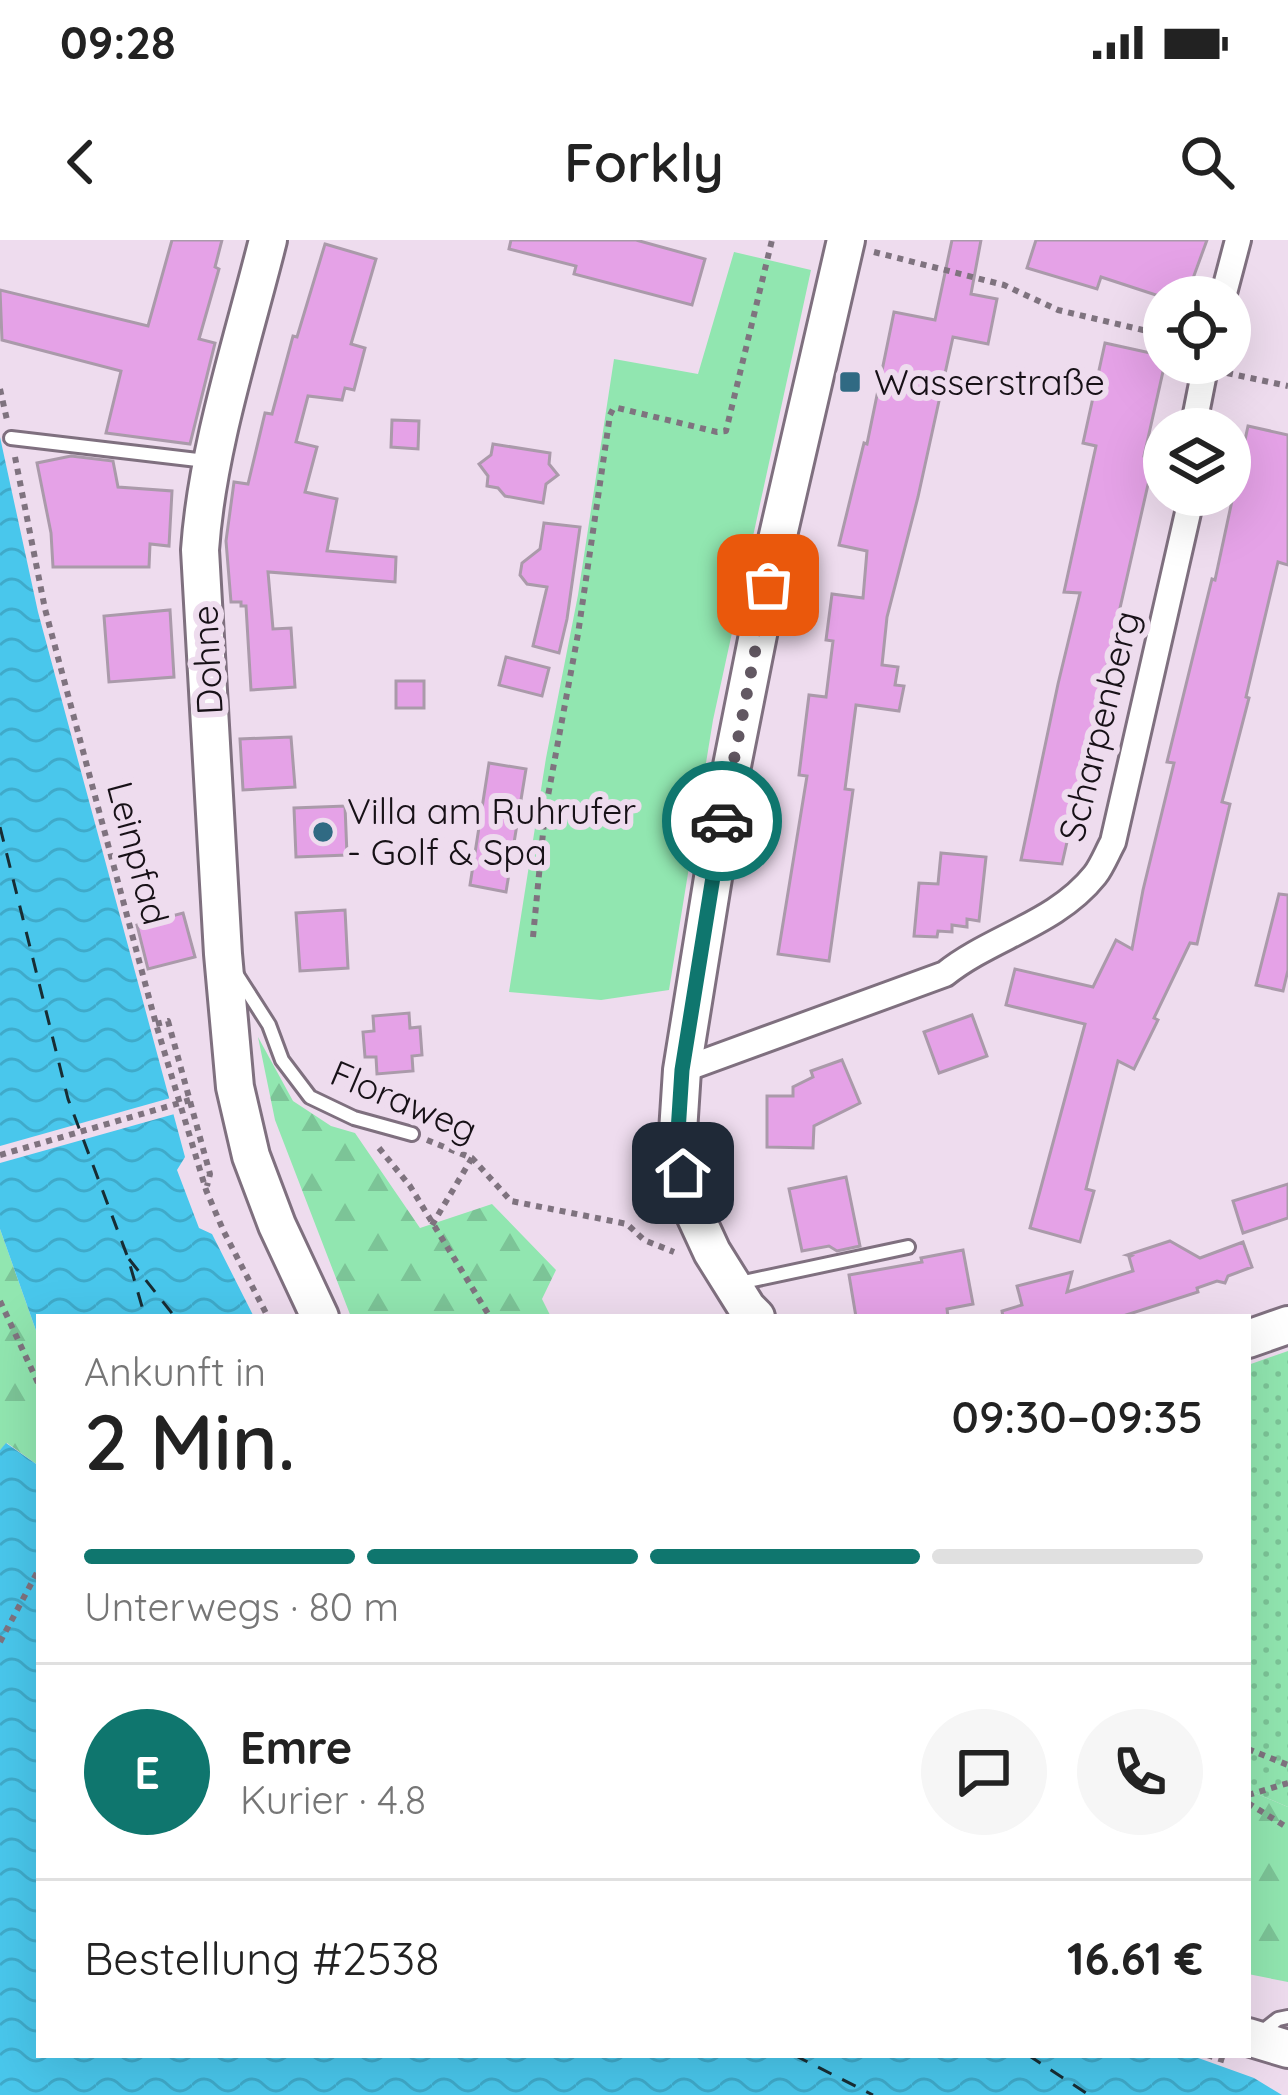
<!DOCTYPE html>
<html lang="de">
<meta charset="utf-8">
<style>
:root{--surface:#fff;--page:#f6f6f6;--text:#222;--muted:#767676;--line:#e0e0e0;--accent:#0f766e}
body{margin:0;font-family:Quicksand,sans-serif;background:var(--page);color:var(--text);height:100vh;display:flex;flex-direction:column;font-size:45px;white-space:nowrap}
*{box-sizing:border-box;margin:0}
p{font-size:39px;color:var(--muted)}
.icon{flex:none;width:66px;height:66px;fill:none;stroke:currentColor;stroke-width:2;stroke-linecap:round;stroke-linejoin:round}
.map{position:relative;flex:1;overflow:hidden}
.drawer{position:absolute;left:36px;top:1074px;width:1215px;height:744px;display:flex;flex-direction:column;background:var(--surface);border-radius:0px;box-shadow:0 12px 48px #0002}
.drawer>*{flex:none}
.buttons{position:absolute;left:1143px;top:36px;display:grid;gap:24px}
.buttons a{display:grid;place-items:center;width:108px;height:108px;border-radius:50%;background:var(--surface);box-shadow:0 12px 48px #0002;font-size:60px}
.pin{position:absolute;display:grid;place-items:center;width:102px;height:102px;color:#fff;margin:-51px;border-radius:24px;box-shadow:0 6px 18px #0006}
.courier{position:absolute;display:grid;place-items:center;width:120px;height:120px;margin:-60px;border:9px solid #0f766e;border-radius:50%;background:#fff;color:#222;box-shadow:0 3px 15px #0007}
.head em{font-style:normal;font-weight:600}
.head div{display:flex;flex-direction:column-reverse}
.head{display:flex;align-items:center;justify-content:space-between;height:204px;padding:0 48px}
h1{font-size:78px;font-weight:600;line-height:90px}
.bar{display:grid;grid-template-columns:repeat(4,1fr);gap:18px 12px;align-content:center;height:144px;padding:0 48px}
.bar i{height:15px;border-radius:9px;background:var(--line)}
.bar .selected{background:var(--accent)}
.bar p{grid-column:span 4}
.line{display:flex;align-items:center;gap:30px;padding:0 48px;border-top:3px solid var(--line)}
.line div{flex:1}
.round{display:grid;place-items:center;flex:none;width:126px;height:126px;border-radius:63px;background:var(--page)}
.status{display:flex;justify-content:space-between;align-items:center;height:84px;padding:0 60px;background:var(--surface);direction:ltr}
.status svg{height:33px;fill:currentColor}
header{display:flex;justify-content:space-between;align-items:center;height:156px;padding:0 48px;background:var(--surface);font-size:54px;font-weight:600}
.map>svg:first-child{display:block}
.grass{fill:url(#grass-dots)}
.forest{fill:url(#forest-firs)}
.garden{fill:#91e6b0}
.water{fill:url(#water-waves)}
.pier{fill:#eedcee}
.lines{fill:none;stroke-linecap:round;stroke-linejoin:round}
.ferry{stroke:#182d34;stroke-width:3;stroke-dasharray:15 12;stroke-linecap:butt}
.building{fill:#e5a2e7;stroke:#aa9aaa;stroke-width:3}
.lane-casing{stroke:#7f707f;stroke-width:18}
.street-casing{stroke:#7f707f;stroke-width:30}
.secondary-casing{stroke:#7f707f;stroke-width:42}
.path{stroke:#7f737f;stroke-width:6;stroke-dasharray:6 6;stroke-linecap:butt}
.lane{stroke:#fff;stroke-width:12}
.street{stroke:#fff;stroke-width:24}
.secondary{stroke:#fff;stroke-width:36}
.path-bridge{stroke:#7f737f;stroke-width:6;stroke-dasharray:6 6;stroke-linecap:butt}
.done{stroke:#625862;stroke-width:12;stroke-dasharray:0 21.6}
.route{stroke:#0f766e;stroke-width:15}
.poi-dot{fill:#306a83;stroke:#eedcee;stroke-width:4.5}
.labels{text-anchor:middle;stroke-width:12;stroke-linejoin:round;paint-order:stroke}
.poi-label{font-size:36px;fill:#171117;stroke:#eedcee;text-anchor:start}
.street-label{font-size:36px;fill:#171117;stroke:#eedcee}
</style>
<div class="status"><b>09:28</b><svg viewBox="0 0 49 12"><path d="M0 12V9h3v3zM5 12V6h3v6zM10 12V3h3v9zM15 12V0h3v12zM26 1h20v11H26zM47 4h2v5h-2z"/></svg></div>
<header><svg class="icon" aria-label="back" viewBox="0 0 24 24"><path d="M15 5l-7 7 7 7"/></svg>Forkly<svg class="icon" aria-label="search" viewBox="0 0 24 24"><circle cx="10" cy="10" r="6"/><path d="M15 15l6 6"/></svg></header>
<div class="map">
<svg width="1288" height="1855" viewBox="0 0 1288 1855">
<defs>
<pattern id="grass-dots" width="8" height="8" patternUnits="userSpaceOnUse" patternTransform="scale(3)"><rect width="8" height="8" fill="#91e6b0"/><path d="M2 2h.1M6 6h.1" fill="none" stroke="#7cc497" stroke-width="1.8" stroke-linecap="round"/></pattern>
<pattern id="forest-firs" width="22" height="20" patternUnits="userSpaceOnUse" patternTransform="scale(3)"><rect width="22" height="20" fill="#91e6b0"/><path d="M5 1l3.5 6h-7zM16 11l3.5 6h-7z" fill="#7cc497"/></pattern>
<pattern id="water-waves" width="16" height="10" patternUnits="userSpaceOnUse" patternTransform="scale(3)"><rect width="16" height="10" fill="#49c7ec"/><path d="M0 5q4-4 8 0t8 0" fill="none" stroke="#3faaca"/></pattern>
</defs>
<rect width="100%" height="100%" fill="#eedcee"/>
<polygon class="grass" points="1288,1111 1288,1567 1248,1550 1248,1125"/>
<g class="forest">
<polygon points="258,797 293,861 331,886 355,893 420,988 492,964 556,1030 542,1059 551,1077 351,1077 275,880"/>
<polygon points="0,989 39,1099 39,1226 7,1203 0,1210"/>
<polygon points="1248,1550 1288,1567 1288,1742 1248,1734"/>
</g>
<polygon class="garden" points="734,12 811,30 713,480 669,750 601,760 509,752 546,518 578,355 614,119 698,134"/>
<g class="water">
<polygon points="0,197 38,372 185,917 177,930 199,988 212,994 254,1077 39,1077 39,1099 0,989"/>
<polygon points="6,1203 39,1226 39,1815 1190,1815 1254,1838 1282,1855 0,1855 0,1210"/>
</g>
<polygon class="pier" points="174,857 178,873 0,923 0,906"/>
<g class="lines">
<g class="ferry">
<polyline points="0,587 68,859 128,1018 145,1077"/>
<polyline points="129,1019 175,1077"/>
<polyline points="794,1815 873,1855"/>
<polyline points="1028,1815 1089,1855"/>
</g>
</g>
<g class="building">
<polygon points="172,0 222,0 215,27 219,29 199,99 215,103 190,204 106,193 121,131 2,100 0,50 148,86"/>
<polygon points="511,0 636,0 705,19 692,65 574,34 576,26 509,9"/>
<polygon points="952,0 981,0 971,54 997,59 988,104 953,97 918,257 887,377 882,425 898,427 895,445 904,446 899,471 856,465 845,549 853,550 829,721 778,714 807,536 799,535 809,455 826,457 833,401 826,400 832,354 863,358 867,311 839,305 864,203 867,204 894,72 935,80"/>
<polygon points="1036,0 1207,0 1192,41 1190,57 1162,57 1101,37 1097,49 1027,28"/>
<polygon points="325,4 376,19 351,104 365,108 354,150 345,148 342,160 308,156 296,202 317,207 305,252 337,259 327,311 396,317 395,342 268,332 273,389 291,388 295,447 251,450 246,366 241,366 241,362 231,362 226,301 234,242 248,244 265,173 272,174 293,96 297,97"/>
<polygon points="1105,103 1164,116 1164,127 1144,216 1154,218 1062,624 1021,620 1058,444 1080,353 1064,352 1096,206 1083,203"/>
<polygon points="392,180 419,181 418,209 391,207"/>
<polygon points="1248,186 1288,195 1288,325 1278,322 1246,457 1249,458 1222,562 1230,564 1197,704 1190,703 1154,778 1158,780 1134,829 1118,821 1086,949 1094,951 1080,1002 1030,988 1085,784 1006,765 1015,729 1093,747 1116,700 1132,709 1143,650 1174,523 1167,522 1212,339 1215,340"/>
<polygon points="493,204 550,213 549,224 558,235 546,244 543,263 505,256 498,248 487,246 488,236 479,224 491,215"/>
<polygon points="71,216 113,221 118,247 172,251 169,306 150,304 149,327 53,327 51,293 37,223"/>
<polygon points="544,283 580,287 567,379 559,413 533,406 547,347 527,344 520,335 522,323 540,309"/>
<polygon points="170,370 174,437 109,442 104,376"/>
<polygon points="506,417 549,428 542,456 499,445"/>
<rect x="396" y="441" width="28" height="27"/>
<polygon points="291,497 295,547 243,550 240,499"/>
<polygon points="489,523 526,529 506,652 470,645"/>
<polygon points="345,566 347,615 296,617 294,568"/>
<polygon points="941,613 986,617 979,681 967,679 967,687 952,685 952,692 938,691 937,697 914,696 919,643 938,644"/>
<polygon points="1279,654 1288,655 1288,730 1283,751 1256,745"/>
<polygon points="345,670 348,728 300,731 296,673"/>
<polygon points="183,673 195,717 148,729 137,685"/>
<polygon points="409,773 410,788 420,787 422,815 412,816 413,831 377,834 376,817 365,817 363,792 374,791 373,776"/>
<polygon points="972,775 987,816 939,833 924,792"/>
<polygon points="842,820 860,863 814,886 813,908 767,907 767,856 793,856 793,847 813,837 811,831"/>
<polygon points="846,937 860,1006 837,1011 829,1006 802,1011 789,949"/>
<polygon points="1288,944 1288,978 1243,993 1233,961"/>
<polygon points="1170,1001 1200,1018 1243,1002 1252,1027 1228,1036 1225,1043 1217,1041 1197,1048 1198,1052 1120,1077 1003,1077 1002,1071 1022,1065 1017,1046 1072,1032 1067,1052 1133,1031 1129,1017 1131,1016 1127,1015"/>
<polygon points="963,1010 973,1064 947,1069 948,1077 856,1077 849,1035 922,1022 921,1018"/>
</g>
<g class="lines">
<defs>
<g id="lane">
<polyline points="11,198 206,221"/>
<polyline points="237,735 269,785 282,820 310,857 354,878 412,894"/>
<polyline points="739,1043 908,1007"/>
<polyline points="1259,1794 1278,1779 1288,1777"/>
</g>
<g id="street">
<polyline points="1223,57 1238,0"/>
<polyline points="1193,189 1206,123"/>
<path d="M 682,830 L 945,734 C 991,697 1056,684 1095,635 C 1102,626 1107,613 1113,602 L 1192,255"/>
</g>
<g id="secondary">
<path d="M 268,0 C 243,100 207,208 200,310 L 223,714 L 235,847 L 251,916 L 277,985 L 320,1077"/>
<polyline points="756,1077 747,1068 712,1012 694,973 683,933 678,892 682,830 727,551 776,304 846,0"/>
<polyline points="1248,1099 1288,1085"/>
<polyline points="1248,1797 1288,1809"/>
</g>
</defs>
<use href="#lane" class="lane-casing"/>
<use href="#street" class="street-casing"/>
<use href="#secondary" class="secondary-casing"/>
<g class="path">
<polyline points="874,12 1004,45 1058,70 1164,95"/>
<polyline points="1227,133 1288,146"/>
<polyline points="0,149 7,180"/>
<polyline points="15,217 45,369 156,784 206,950 224,992 268,1077"/>
<polyline points="533,697 545,572 578,394 610,175 613,169 618,168 717,192 726,191 772,0"/>
<polyline points="156,784 168,781 210,934 207,946"/>
<polyline points="427,900 472,918 511,961 627,984 644,1000 674,1012"/>
<polyline points="379,908 410,946 490,1077"/>
<polyline points="432,985 472,918"/>
<polyline points="0,1061 39,1145"/>
<polyline points="0,1402 39,1329"/>
<polyline points="1248,1509 1288,1525"/>
<polyline points="1248,1555 1288,1543"/>
<polyline points="1248,1563 1288,1588"/>
<polyline points="1207,1815 1226,1821"/>
</g>
<use href="#lane" class="lane"/>
<use href="#street" class="street"/>
<use href="#secondary" class="secondary"/>
<polyline class="path-bridge" points="0,915 190,860"/>
</g>
<g class="lines">
<polyline class="done" points="722,581 768,345"/>
<polyline class="route" points="683,933 678,892 682,830 722,581"/>
</g>
<g class="poi-dot">
<rect x="838" y="130" width="24" height="24" rx="6"/>
<circle cx="323" cy="592" r="12"/>
</g>
<g class="labels">
<g class="poi-label">
<text x="874" y="155">Wasserstraße</text>
<text x="347" y="584">Villa am Ruhrufer<tspan x="347" dy="41">- Golf &amp; Spa</tspan></text>
</g>
<g class="street-label">
<text transform="translate(207 420) rotate(-93)" y="13">Dohne</text>
<text transform="translate(1099 486) rotate(-76)" y="13">Scharpenberg</text>
<text transform="translate(138 613) rotate(75)" y="13">Leinpfad</text>
<text transform="translate(404 861) rotate(23)" y="13">Floraweg</text>
</g>
</g>
</svg>
<div class="buttons">
<a><svg class="icon" aria-label="locate" viewBox="0 0 24 24"><circle cx="12" cy="12" r="6"/><path d="M12 2v4M12 18v4M2 12h4M18 12h4"/></svg></a>
<a><svg class="icon" aria-label="layers" viewBox="0 0 24 24"><path d="M12 4l9 5-9 5-9-5zM3 14l9 5 9-5"/></svg></a>
</div>
<div class="pin" style="left:768px;top:345px;background:#ea580c"><svg class="icon" aria-label="bag" viewBox="0 0 24 24"><path d="M5 8h14l-1 12H6zM9 8a3 3 0 0 1 6 0"/></svg></div>
<div class="pin" style="left:683px;top:933px;background:#1f2937"><svg class="icon" aria-label="home" viewBox="0 0 24 24"><path d="M3 11l9-7 9 7M6 9v11h12V9"/></svg></div>
<div class="courier" style="left:722px;top:581px"><svg class="icon" aria-label="car" viewBox="0 0 24 24"><path d="M5 17H2v-5l4-1 3-4h7l3 4 3 1v5h-3M9 17h6M6 11h13"/><circle cx="7" cy="17" r="2"/><circle cx="17" cy="17" r="2"/></svg></div>
<section class="drawer">
<div class="head"><div><h1>2 Min.</h1><p>Ankunft in</p></div><em>09:30–09:35</em></div>
<div class="bar"><i class="selected"></i><i class="selected"></i><i class="selected"></i><i></i><p>Unterwegs · 80 m</p></div>
<div class="line" style="height:216px"><b class="round" style="background:var(--accent);color:#fff">E</b><div><b>Emre</b><p>Kurier · 4.8</p></div><a class="round"><svg class="icon" aria-label="chat" viewBox="0 0 24 24"><path d="M4 5h16v11H9l-5 4z"/></svg></a><a class="round"><svg class="icon" aria-label="phone" viewBox="0 0 24 24"><path d="M5 4h4l2 5-3 2q2 4 5 5l2-3 5 2v4C11 20 4 13 5 4z"/></svg></a></div>
<div class="line" style="height:156px"><div>Bestellung #2538</div><b>16.61 €</b></div>
</section>
</div>
